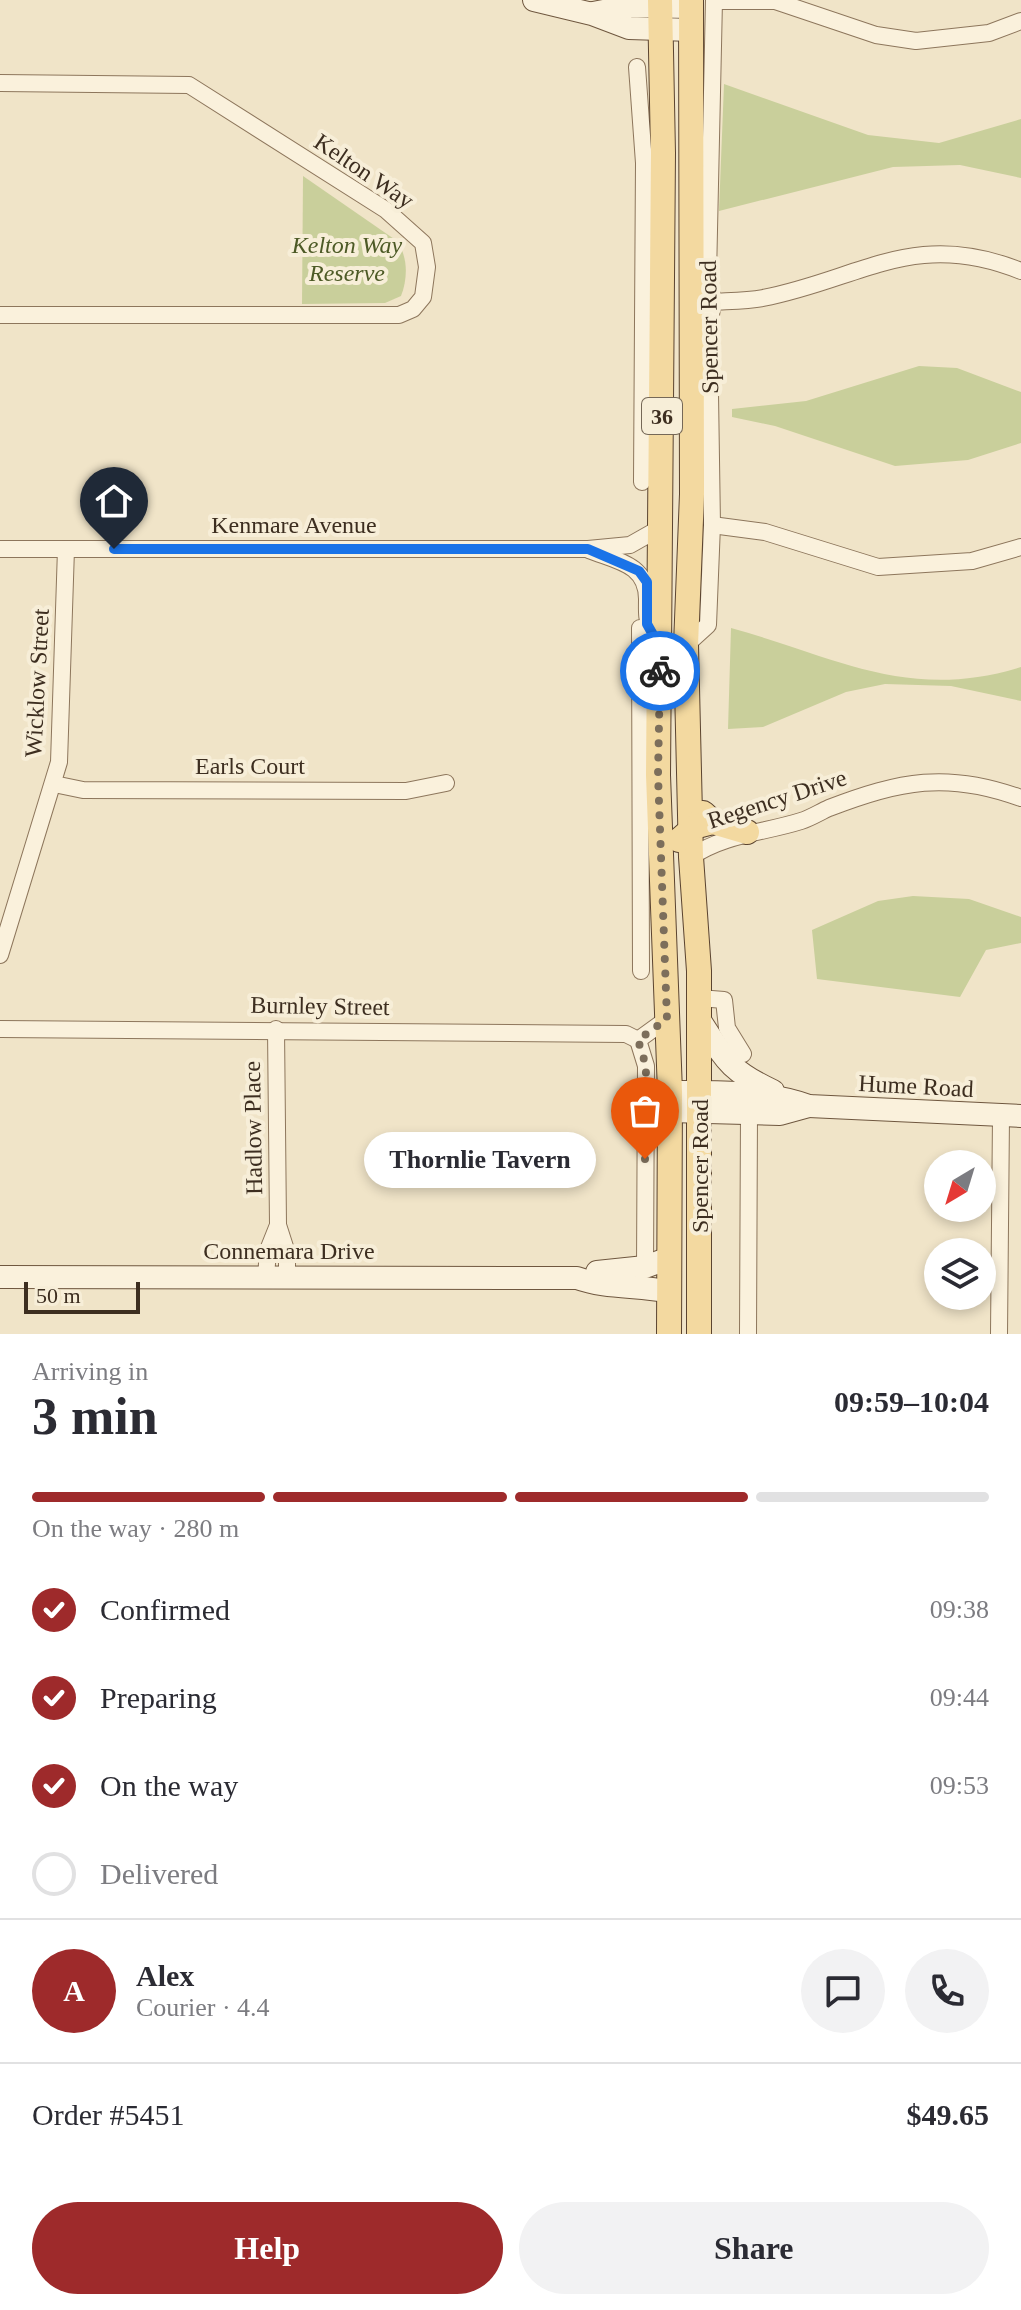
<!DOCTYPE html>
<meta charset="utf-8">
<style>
:root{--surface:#fff;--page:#f2f2f3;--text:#2b2b33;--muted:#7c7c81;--line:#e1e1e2;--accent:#9e2a2b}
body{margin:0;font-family:"Times New Roman",serif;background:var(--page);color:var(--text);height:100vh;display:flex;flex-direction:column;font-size:30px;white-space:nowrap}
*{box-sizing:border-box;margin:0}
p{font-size:26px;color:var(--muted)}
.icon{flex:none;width:44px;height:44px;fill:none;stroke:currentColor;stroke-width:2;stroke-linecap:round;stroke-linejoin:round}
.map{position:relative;height:1334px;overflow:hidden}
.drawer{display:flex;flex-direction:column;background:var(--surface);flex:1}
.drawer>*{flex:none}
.needle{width:52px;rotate:218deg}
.fabs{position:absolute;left:924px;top:1150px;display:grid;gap:16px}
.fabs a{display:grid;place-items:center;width:72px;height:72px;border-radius:50%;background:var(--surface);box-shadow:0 4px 12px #0003;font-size:40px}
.scale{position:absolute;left:24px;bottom:20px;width:116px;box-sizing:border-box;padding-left:8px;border:4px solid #3d2e20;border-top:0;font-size:22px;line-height:28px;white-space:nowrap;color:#3d2e20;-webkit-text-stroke:6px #f7eed8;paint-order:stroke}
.pin{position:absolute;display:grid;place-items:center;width:68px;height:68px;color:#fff;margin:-82px -34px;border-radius:50% 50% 50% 0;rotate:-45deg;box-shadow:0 0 8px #0007}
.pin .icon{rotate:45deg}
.courier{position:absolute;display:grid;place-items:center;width:80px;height:80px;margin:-40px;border:6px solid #1a73e8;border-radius:50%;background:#fff;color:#222;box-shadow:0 2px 10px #0007}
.bubble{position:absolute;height:56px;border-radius:28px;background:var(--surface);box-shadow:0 4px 12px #0003;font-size:26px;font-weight:700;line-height:56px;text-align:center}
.headline em{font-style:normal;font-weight:700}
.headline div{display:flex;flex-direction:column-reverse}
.headline{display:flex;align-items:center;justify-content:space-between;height:136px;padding:0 32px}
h1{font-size:52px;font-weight:700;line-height:60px}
.bar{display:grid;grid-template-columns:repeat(4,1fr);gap:12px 8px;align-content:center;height:96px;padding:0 32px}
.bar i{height:10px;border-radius:6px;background:var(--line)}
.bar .on{background:var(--accent)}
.bar p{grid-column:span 4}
.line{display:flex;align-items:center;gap:20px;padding:0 32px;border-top:2px solid var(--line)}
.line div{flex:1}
.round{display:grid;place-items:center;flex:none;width:84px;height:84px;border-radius:42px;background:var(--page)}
ol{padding:0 32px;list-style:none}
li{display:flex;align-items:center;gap:24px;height:88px}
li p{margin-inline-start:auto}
li .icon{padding:8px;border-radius:50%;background:var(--accent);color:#fff;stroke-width:4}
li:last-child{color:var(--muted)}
li i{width:44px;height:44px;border:4px solid var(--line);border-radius:50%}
.primary-button{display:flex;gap:16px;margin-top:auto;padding:16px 32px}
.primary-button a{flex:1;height:92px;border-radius:48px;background:var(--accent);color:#fff;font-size:32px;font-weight:700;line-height:92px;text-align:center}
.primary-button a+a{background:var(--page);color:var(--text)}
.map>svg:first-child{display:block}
.green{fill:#c9cf9b}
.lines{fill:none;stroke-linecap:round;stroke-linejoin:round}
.street-casing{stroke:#8d765c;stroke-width:18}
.secondary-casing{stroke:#6f573f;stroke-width:24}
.primary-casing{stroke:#5b4430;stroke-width:26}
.street{stroke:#faf1dc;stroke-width:16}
.secondary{stroke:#faf1dc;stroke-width:22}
.primary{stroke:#f3d9a0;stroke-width:24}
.done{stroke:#7c6e5b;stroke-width:8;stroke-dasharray:0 14.4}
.route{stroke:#1a73e8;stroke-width:10}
.labels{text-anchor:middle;stroke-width:8;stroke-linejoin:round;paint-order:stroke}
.shield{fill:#f7eed8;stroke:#756857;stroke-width:2}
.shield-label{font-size:22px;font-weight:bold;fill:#3d2e20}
.street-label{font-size:24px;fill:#3d2e20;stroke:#f7eed8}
.park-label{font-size:24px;font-style:italic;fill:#4d5a26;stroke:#f7eed8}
</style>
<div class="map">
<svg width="1021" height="1334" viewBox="0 0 1021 1334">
<rect width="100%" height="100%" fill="#f0e4c8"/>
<g class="green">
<polygon points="724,84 868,135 939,143 1021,119 1021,178 960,165 893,167 719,211"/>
<path d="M 303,176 L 397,241 C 408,257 408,278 401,296 L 385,303 L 302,304 Z"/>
<polygon points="919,366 957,368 1021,392 1021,443 968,460 895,466 775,426 732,417 732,409 806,401"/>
<path d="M 731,628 C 836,657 908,702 1021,667 L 1021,701 L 951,686 L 885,684 L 846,692 L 763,727 L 728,729 Z"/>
<polygon points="913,896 969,899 1021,917 1021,943 986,950 960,997 817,979 812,930 878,901"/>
</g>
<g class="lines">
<defs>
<g id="street">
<polyline points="714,1 775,1 876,35 916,41 989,33 1021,21"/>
<polyline points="637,67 644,163 642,482"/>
<polyline points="0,83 189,85 386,210 423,243 427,267 423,297 413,309 399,315 0,315"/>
<path d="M 713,302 C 729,301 747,301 763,298 C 861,279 914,228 1021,271"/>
<polyline points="712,525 765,532 878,567 972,561 1021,547"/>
<polyline points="0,549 588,549 630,545 660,528"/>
<path d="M 589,550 C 617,561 647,564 647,599 C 647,609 646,620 651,630"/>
<polyline points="640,628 641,971"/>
<polyline points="686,645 708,625 712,525 709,328 713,302 708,276 714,0"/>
<polyline points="54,784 83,790 406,791 446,783"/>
<path d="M 691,857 C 725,834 763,833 801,821 C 811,818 820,812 829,808 C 900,781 947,771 1021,798"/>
<polyline points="0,955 59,762 66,549"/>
<polyline points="699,998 724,1000 727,1028 743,1054"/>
<polyline points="0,1029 626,1034 638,1040"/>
<polyline points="276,1029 278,1225 287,1253 287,1277"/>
<polyline points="638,1040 646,1066 645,1267"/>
<polyline points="638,1040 667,1019"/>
<polyline points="266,1277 268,1250 278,1225"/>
<polyline points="748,1334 749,1113"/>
<polyline points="999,1334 1001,1116"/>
</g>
<g id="secondary">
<polyline points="534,0 592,14 629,28 692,30"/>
<polyline points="593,13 630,6 691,7"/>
<path d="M 699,1019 C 725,1059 728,1070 773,1091"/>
<path d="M 670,1092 C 716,1092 765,1090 809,1106 L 1021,1116"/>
<polyline points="670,1111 780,1114 809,1106"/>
<polyline points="597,1272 645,1267 669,1258"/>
<path d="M 0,1277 L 577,1278 C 607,1289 639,1285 670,1292"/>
</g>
<g id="primary">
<polyline points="660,0 663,153 658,775 670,1092 669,1334"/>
<polyline points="691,0 692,494 686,645 691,857 699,971 699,1334"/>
<polyline points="703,813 713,822 747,832"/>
<polyline points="679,840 694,827 713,822"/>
</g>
</defs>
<use href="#street" class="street-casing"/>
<use href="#secondary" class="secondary-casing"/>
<use href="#primary" class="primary-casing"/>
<use href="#street" class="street"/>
<use href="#secondary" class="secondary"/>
<use href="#primary" class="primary"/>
</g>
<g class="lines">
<polyline class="done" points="645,1159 646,1066 638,1040 667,1019 658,775 660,671"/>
<polyline class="route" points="114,549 588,549 639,571 647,582 647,624 661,649 660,671"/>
</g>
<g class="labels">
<rect class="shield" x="642" y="398" width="40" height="36" rx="6"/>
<g class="shield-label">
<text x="662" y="424">36</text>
</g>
<g class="street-label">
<text transform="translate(364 171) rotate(34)" y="8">Kelton Way</text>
<text transform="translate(709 327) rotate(-91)" y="8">Spencer Road</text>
<text x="294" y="533">Kenmare Avenue</text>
<text transform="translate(37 683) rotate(-87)" y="8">Wicklow Street</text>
<text x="250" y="774">Earls Court</text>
<text transform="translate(777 799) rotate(-18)" y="8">Regency Drive</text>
<text transform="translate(320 1006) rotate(1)" y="8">Burnley Street</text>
<text transform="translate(916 1086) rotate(3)" y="8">Hume Road</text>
<text transform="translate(253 1128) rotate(-91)" y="8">Hadlow Place</text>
<text transform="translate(700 1166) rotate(-90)" y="8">Spencer Road</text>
<text x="289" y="1259">Connemara Drive</text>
</g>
<g class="park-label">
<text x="347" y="253">Kelton Way<tspan x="347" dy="28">Reserve</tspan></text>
</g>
</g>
</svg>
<div class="fabs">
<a><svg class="needle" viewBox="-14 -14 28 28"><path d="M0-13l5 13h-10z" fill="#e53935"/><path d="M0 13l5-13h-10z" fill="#7c7c81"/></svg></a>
<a><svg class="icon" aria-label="layers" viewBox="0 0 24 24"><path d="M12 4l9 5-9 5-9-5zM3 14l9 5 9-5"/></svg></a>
</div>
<div class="scale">50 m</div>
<div class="pin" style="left:645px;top:1159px;background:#ea580c"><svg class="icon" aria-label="bag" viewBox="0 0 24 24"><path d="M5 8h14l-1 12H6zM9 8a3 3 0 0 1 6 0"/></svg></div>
<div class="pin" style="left:114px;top:549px;background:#1f2937"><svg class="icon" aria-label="home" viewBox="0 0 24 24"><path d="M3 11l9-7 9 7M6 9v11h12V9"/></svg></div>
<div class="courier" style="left:660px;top:671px"><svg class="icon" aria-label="bike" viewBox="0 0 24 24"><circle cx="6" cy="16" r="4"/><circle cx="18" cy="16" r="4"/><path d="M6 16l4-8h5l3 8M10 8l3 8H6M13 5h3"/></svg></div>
<div class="bubble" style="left:364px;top:1132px;width:232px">Thornlie Tavern</div>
</div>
<section class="drawer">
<div class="headline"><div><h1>3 min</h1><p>Arriving in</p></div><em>09:59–10:04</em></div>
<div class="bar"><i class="on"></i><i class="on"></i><i class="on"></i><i></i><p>On the way · 280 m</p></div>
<ol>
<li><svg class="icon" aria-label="check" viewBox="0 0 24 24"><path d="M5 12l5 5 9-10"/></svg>Confirmed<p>09:38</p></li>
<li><svg class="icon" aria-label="check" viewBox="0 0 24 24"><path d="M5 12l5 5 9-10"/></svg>Preparing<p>09:44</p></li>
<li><svg class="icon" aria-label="check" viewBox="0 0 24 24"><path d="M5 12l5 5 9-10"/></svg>On the way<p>09:53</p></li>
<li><i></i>Delivered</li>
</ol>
<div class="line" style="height:144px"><b class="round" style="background:var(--accent);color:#fff">A</b><div><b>Alex</b><p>Courier · 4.4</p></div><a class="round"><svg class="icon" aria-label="chat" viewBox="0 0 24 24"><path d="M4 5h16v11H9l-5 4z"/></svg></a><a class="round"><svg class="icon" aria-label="phone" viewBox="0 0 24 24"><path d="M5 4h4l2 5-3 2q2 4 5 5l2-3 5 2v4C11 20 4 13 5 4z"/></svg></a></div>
<div class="line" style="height:104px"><div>Order #5451</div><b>$49.65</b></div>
<div class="primary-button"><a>Help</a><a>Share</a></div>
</section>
